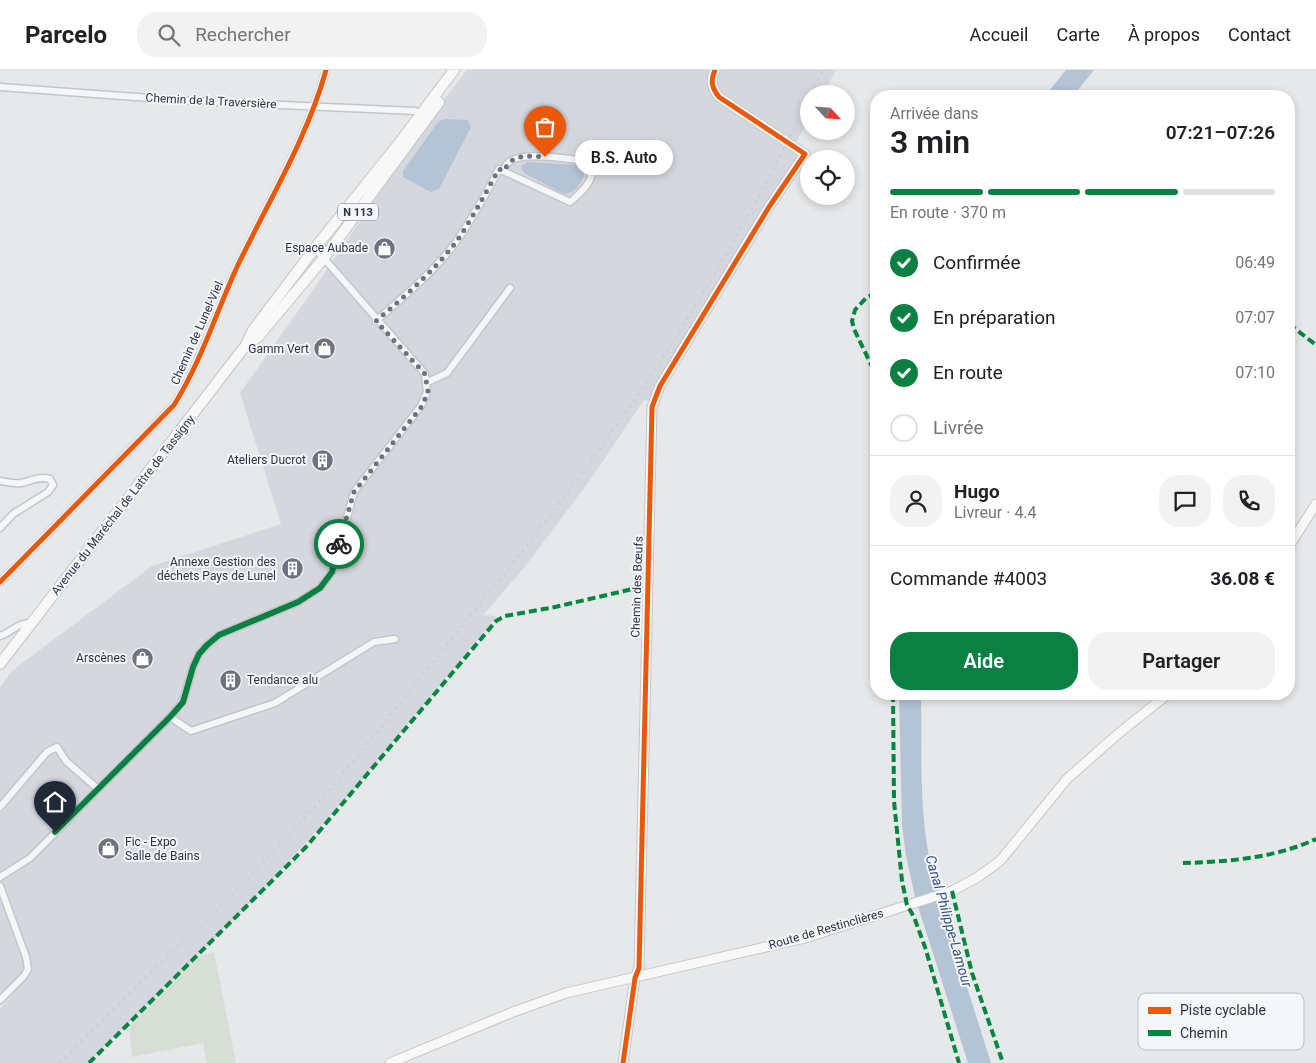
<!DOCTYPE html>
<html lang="fr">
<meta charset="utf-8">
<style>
:root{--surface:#fff;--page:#f2f2f2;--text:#202124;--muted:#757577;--line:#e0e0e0;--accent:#0b8043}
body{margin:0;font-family:Roboto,sans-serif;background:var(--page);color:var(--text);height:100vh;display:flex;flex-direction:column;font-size:19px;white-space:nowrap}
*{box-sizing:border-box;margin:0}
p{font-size:16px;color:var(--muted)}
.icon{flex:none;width:28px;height:28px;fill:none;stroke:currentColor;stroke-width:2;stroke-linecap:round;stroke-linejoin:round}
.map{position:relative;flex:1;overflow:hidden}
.panel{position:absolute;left:870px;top:20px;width:425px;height:610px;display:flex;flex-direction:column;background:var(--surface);border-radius:20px;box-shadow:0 2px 8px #0003}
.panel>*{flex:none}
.needle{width:32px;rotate:116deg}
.fabs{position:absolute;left:800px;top:15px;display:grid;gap:10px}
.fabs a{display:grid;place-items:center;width:55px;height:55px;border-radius:50%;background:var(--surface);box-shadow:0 2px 8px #0003;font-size:25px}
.pin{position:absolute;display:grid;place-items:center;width:42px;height:42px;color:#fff;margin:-51px -21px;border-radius:50% 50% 50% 0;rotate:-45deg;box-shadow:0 0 5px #0007}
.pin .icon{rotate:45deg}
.courier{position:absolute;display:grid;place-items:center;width:50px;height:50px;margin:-25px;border:4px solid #0b8043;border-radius:50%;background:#fff;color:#222;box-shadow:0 1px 6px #0007}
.bubble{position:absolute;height:35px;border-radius:18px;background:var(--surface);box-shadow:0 2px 8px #0003;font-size:16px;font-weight:600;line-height:35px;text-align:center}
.overview em{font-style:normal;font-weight:600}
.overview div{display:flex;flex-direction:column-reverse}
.overview{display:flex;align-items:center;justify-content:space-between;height:85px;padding:0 20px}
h1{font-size:32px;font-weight:600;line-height:38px}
.bar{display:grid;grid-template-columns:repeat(4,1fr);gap:8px 5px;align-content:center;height:60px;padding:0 20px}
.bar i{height:6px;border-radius:4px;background:var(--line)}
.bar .active{background:var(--accent)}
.bar p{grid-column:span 4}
.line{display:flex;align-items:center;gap:12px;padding:0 20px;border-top:1px solid var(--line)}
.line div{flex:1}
.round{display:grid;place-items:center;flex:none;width:52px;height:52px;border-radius:20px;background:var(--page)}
ol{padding:0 20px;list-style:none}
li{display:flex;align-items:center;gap:15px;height:55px}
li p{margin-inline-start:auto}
li .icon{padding:5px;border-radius:50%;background:var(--accent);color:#fff;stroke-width:4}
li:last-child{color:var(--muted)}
li i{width:28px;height:28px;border:2px solid var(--line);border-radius:50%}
.primary-button{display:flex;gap:10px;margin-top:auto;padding:10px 20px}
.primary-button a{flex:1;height:58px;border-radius:20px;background:var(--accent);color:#fff;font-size:20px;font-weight:600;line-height:58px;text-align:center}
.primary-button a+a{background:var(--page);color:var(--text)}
header{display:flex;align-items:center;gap:30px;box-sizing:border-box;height:70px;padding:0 25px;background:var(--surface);border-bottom:1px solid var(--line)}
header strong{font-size:24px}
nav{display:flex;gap:28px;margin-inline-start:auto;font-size:18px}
.search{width:350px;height:45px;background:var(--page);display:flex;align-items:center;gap:12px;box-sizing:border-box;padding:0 18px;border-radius:20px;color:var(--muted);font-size:19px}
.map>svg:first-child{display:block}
.built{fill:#d4d7dd}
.green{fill:#d6ded6}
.water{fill:#b4c4d5}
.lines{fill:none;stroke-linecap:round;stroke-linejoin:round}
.street-casing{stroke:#c4c6c8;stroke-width:9}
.secondary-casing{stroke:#c4c6c8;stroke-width:11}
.primary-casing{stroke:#c2c5c8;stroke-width:12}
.street{stroke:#f5f6f7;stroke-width:6}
.secondary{stroke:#f8f8f8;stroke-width:9}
.primary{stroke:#f8f8f8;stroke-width:10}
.rail{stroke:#cecfd2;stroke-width:2.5;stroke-dasharray:2.5 5;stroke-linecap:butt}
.quiet{stroke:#00873e;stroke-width:4;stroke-dasharray:8 4;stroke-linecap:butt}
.cycleway-casing{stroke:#f4f6f9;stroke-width:8}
.cycleway{stroke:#e8590c;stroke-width:5}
.done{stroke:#6c737f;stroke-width:5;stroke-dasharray:0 9}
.route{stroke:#0b8043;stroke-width:6}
.labels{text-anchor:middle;stroke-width:4;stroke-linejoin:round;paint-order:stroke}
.shield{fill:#f4f6f9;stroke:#676e7b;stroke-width:1}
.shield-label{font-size:11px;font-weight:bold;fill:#2b3445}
.street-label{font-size:12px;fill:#2b3445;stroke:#f4f6f9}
.poi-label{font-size:12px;fill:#2b3445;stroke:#f4f6f9;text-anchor:end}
.water-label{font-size:14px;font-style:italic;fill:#34527a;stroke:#f4f6f9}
.key{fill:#f4f6f9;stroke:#b8bcc3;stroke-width:1}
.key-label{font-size:14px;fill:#2b3445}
</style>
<header>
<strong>Parcelo</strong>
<div class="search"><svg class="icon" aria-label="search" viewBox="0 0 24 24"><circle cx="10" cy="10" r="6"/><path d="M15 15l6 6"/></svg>Rechercher</div>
<nav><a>Accueil</a><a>Carte</a><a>À propos</a><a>Contact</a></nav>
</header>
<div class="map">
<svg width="1316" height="993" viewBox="0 0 1316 993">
<rect width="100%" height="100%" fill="#e6e8ea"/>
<polygon class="built" points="467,0 836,0 823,24 809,24 809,49 795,74 799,85 794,96 657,313 649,331 644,330 588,413 524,498 483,545 497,546 354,719 273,809 172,912 87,993 0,993 0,939 20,916 0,936 0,617 13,600 152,496 281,454 240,323 311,223 436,40"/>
<polygon class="green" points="214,882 236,993 207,993 203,973 132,987 129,957 198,887"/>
<g class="water">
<polygon points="1066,0 1094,0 1073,26 1045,26"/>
<polygon points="444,49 468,50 471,57 439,119 431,122 403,107 403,101 438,52"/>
<path d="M 528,92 L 577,95 L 583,99 L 584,106 C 580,114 574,124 564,124 L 524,103 L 521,98 L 522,95 Z"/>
<path d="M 899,624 L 921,624 C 922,666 920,709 924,751 C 926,774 931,797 936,819 L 991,993 L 968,993 L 915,827 L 906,786 L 902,755 Z"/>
</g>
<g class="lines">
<defs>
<g id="street">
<polyline points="0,17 191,31 415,41 421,45"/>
<path d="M 376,251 C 404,226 434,202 456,172 C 472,149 486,124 499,99 L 503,101 L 570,132 C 582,122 597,109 590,93 L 581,90 C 564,89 519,80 507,94 C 505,96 505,99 503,101"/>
<polyline points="426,313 447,303 510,218"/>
<path d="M 0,411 C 7,412 14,414 21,413 C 31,411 39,406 50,409 L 53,415 L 48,422 L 13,444 L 0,458"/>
<path d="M 0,512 L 174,335 C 201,292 216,243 237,197 C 268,132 307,69 326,0"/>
<path d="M 0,566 C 13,562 16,553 31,553"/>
<polyline points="170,647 191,661 275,633 374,572 395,569"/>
<polyline points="0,737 47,682 57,677 66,691 98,719"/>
<polyline points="0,807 30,788 170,647 183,631 193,597 199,584 207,575 219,565 298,532 320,518 332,502 354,422 421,336 427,322 425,304 315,178"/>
<polyline points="0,816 26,887 28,899 24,906 0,930"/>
</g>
<g id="secondary">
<polyline points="1289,476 1316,434"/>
<polyline points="390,993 513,942 566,923 805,868 952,821 978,807 1000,791 1067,709 1119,663 1168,624"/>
<path d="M 623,993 L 635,908 L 639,898 L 652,337 L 660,316 L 769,137 L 805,84 L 719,27 C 712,18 710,11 715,0"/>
</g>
<g id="primary">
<polyline points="247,275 258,267 324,188 439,32"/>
<polyline points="0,594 246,275 253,260 315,178 400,72 454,0"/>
</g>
</defs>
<use href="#street" class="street-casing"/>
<use href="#secondary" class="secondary-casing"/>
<use href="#primary" class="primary-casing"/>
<use href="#street" class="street"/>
<use href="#secondary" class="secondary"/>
<use href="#primary" class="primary"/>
<g class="rail">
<polyline points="811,24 823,0"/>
<path d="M 60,993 C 139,911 224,837 300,753 C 351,696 398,636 445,577 C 501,508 556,440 608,368 C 684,261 751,146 809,29"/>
</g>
<g class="quiet">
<polyline points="876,223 866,228 855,240 852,251 854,259 876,305"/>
<polyline points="1289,254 1316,275"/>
<polyline points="893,624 894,731 902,811 907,835 914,847 925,877 959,993"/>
<path d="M 1183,793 C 1227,792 1275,788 1316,769"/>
<polyline points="952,821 972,903 1003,993"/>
<polyline points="89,993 306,777 496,551 505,546 555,537 637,518 647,518"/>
</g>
<defs>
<g id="cycleway">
<path d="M 0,512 L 174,335 C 201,292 216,243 237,197 C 268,132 307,69 326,0"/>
<path d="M 623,993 L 635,908 L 639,898 L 652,337 L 660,316 L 769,137 L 805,84 L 719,27 C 712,18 710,11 715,0"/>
</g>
</defs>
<use href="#cycleway" class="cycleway-casing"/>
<use href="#cycleway" class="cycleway"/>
</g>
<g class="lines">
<path class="done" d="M 339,474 L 354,422 L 422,336 L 428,322 L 425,304 L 376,251 C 404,227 434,201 456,172 C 472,149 485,124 499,99 L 504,101 C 512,83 527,86 545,87"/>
<polyline class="route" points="55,762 170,647 183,632 193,597 199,584 207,575 219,565 298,532 320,518 332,502 339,474"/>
</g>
<defs>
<symbol id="shop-disc" viewBox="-11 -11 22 22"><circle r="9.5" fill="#6c737f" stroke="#f4f6f9"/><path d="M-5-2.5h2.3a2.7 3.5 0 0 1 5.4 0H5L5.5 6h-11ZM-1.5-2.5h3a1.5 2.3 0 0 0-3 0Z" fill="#fff"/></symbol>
<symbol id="building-disc" viewBox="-11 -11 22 22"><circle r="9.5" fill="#6c737f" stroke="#f4f6f9"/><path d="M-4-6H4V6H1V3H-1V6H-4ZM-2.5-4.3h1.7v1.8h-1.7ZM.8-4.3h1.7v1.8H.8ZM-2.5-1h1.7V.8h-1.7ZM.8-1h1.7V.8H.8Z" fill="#fff"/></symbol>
</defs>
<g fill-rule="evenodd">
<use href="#shop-disc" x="372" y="166" width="25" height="25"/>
<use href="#shop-disc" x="312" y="266" width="25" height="25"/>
<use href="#building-disc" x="310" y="378" width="25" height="25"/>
<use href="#building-disc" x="280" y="486" width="25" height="25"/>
<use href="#shop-disc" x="130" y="576" width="25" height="25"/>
<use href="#building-disc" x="218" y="598" width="25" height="25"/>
<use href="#shop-disc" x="96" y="766" width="25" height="25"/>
</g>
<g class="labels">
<rect class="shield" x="338" y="133.5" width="40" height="17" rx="4"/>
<g class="shield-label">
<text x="358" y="146">N 113</text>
</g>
<g class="street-label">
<text transform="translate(211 31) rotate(3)" y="4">Chemin de la Traversière</text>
<text transform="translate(197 263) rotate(-66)" y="4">Chemin de Lunel-Viel</text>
<text transform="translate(123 435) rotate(-52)" y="4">Avenue du Maréchal de Lattre de Tassigny</text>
<text transform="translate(637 517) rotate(-88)" y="4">Chemin des Bœufs</text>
<text transform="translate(826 859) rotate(-16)" y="4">Route de Restinclières</text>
</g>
<g class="poi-label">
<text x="368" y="182">Espace Aubade</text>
<text x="309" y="283">Gamm Vert</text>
<text x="306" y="394">Ateliers Ducrot</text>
<text x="276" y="496">Annexe Gestion des<tspan x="276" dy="14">déchets Pays de Lunel</tspan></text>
<text x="126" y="592">Arscènes</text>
<text x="247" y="614" text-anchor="start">Tendance alu</text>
<text x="125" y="776" text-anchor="start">Fic - Expo<tspan x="125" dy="14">Salle de Bains</tspan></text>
</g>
<g class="water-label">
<text transform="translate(949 851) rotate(74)" y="5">Canal Philippe-Lamour</text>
</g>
</g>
<rect x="1138" y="923" width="166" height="57" rx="8" class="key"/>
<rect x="1148" y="937" width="23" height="7" fill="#e8590c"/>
<rect x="1148" y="960" width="23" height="6" fill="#00873e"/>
<g class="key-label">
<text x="1180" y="945">Piste cyclable</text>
<text x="1180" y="968">Chemin</text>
</g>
</svg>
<div class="fabs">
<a><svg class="needle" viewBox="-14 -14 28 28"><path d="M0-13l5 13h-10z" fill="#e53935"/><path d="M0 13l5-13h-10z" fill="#757577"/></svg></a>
<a><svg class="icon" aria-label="locate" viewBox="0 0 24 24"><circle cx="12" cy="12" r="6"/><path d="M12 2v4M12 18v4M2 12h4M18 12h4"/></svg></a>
</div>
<div class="pin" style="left:545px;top:87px;background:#ea580c"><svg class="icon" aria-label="bag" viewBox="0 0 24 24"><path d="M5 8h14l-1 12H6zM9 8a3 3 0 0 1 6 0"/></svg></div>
<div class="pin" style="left:55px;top:762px;background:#1f2937"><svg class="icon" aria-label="home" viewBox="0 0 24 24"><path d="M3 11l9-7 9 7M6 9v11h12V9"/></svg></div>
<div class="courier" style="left:339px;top:474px"><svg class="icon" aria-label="bike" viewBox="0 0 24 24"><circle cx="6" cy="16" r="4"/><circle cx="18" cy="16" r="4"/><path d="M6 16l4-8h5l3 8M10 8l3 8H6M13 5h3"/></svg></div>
<div class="bubble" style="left:575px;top:70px;width:98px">B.S. Auto</div>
<section class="panel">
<div class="overview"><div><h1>3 min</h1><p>Arrivée dans</p></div><em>07:21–07:26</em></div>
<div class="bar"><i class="active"></i><i class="active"></i><i class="active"></i><i></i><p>En route · 370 m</p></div>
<ol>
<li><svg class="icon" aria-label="check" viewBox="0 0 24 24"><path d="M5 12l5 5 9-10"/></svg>Confirmée<p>06:49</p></li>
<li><svg class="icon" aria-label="check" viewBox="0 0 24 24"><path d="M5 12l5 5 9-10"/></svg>En préparation<p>07:07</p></li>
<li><svg class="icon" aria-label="check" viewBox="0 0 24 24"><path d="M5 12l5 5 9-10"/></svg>En route<p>07:10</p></li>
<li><i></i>Livrée</li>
</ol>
<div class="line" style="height:90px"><a class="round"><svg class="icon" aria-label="person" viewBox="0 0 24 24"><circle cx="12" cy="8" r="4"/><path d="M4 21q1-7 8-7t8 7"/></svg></a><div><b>Hugo</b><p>Livreur · 4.4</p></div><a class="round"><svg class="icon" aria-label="chat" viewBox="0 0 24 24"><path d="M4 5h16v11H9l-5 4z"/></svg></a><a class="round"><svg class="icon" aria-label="phone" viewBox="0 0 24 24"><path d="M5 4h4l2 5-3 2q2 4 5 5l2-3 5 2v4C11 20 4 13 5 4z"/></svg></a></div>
<div class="line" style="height:65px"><div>Commande #4003</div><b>36.08 €</b></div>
<div class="primary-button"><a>Aide</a><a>Partager</a></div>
</section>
</div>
